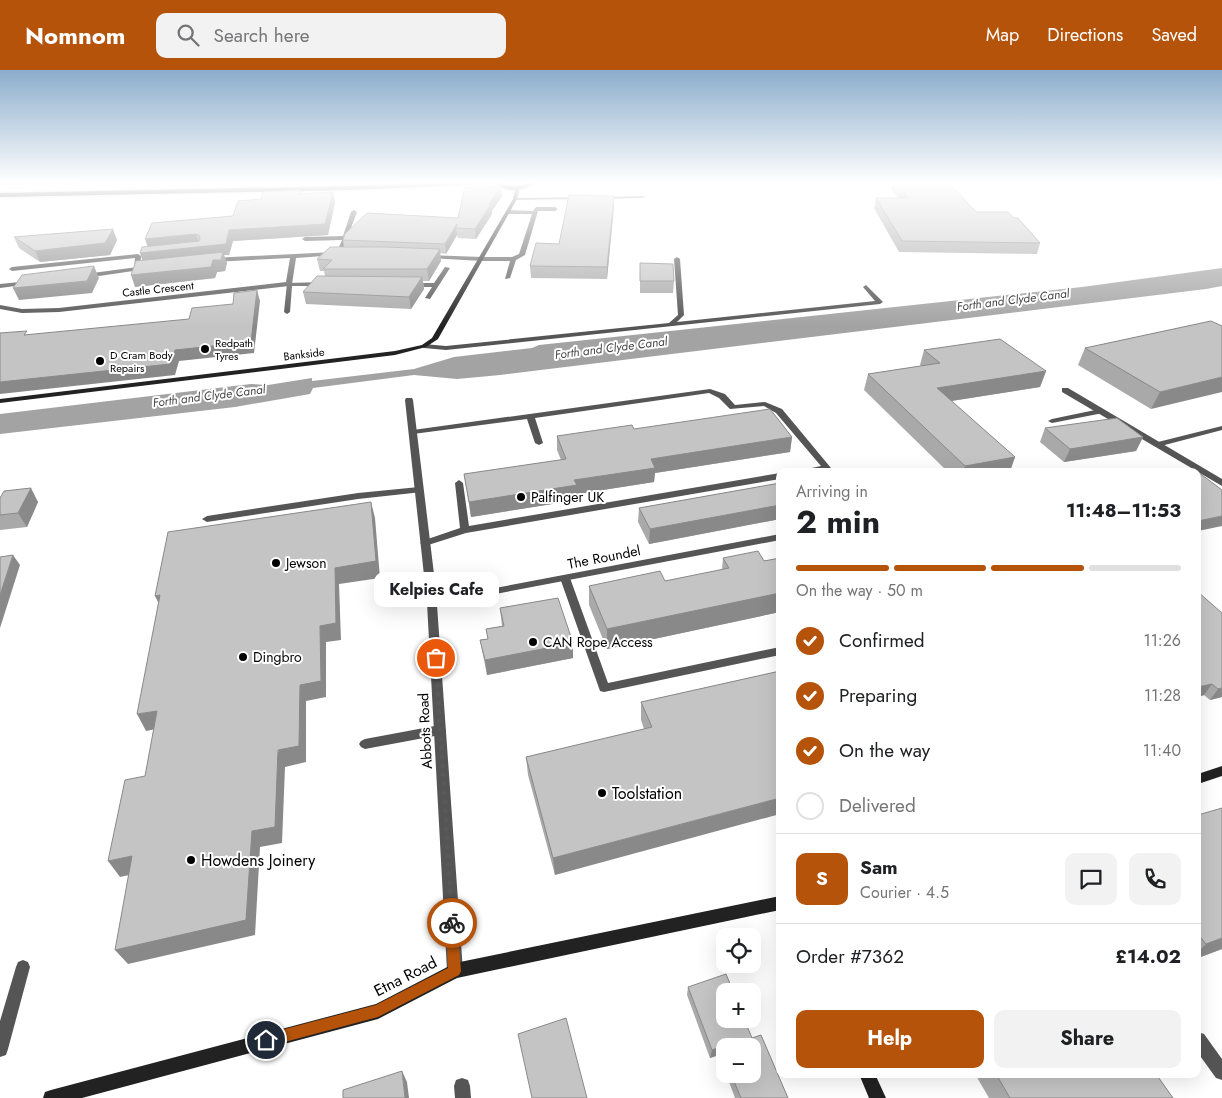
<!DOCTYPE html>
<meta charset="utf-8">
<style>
:root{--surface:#fff;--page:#f2f2f2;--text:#202124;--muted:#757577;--line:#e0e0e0;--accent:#b45309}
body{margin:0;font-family:Jost,sans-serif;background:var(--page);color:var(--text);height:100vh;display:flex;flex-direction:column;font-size:19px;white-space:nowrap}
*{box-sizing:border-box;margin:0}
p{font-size:16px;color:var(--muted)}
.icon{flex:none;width:28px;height:28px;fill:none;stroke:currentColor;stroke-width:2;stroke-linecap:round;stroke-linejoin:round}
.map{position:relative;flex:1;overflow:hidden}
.details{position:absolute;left:776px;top:398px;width:425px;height:610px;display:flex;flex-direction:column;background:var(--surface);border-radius:10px;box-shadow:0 5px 20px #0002}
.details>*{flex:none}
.buttons{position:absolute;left:716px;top:858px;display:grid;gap:10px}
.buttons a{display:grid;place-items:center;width:45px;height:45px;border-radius:10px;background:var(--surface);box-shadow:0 5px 20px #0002;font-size:25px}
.pin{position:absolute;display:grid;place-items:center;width:42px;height:42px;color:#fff;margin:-21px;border:2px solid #fff;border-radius:50%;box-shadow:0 1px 5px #0007}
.courier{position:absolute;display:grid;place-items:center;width:50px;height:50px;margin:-25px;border:4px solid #b45309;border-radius:50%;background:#fff;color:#222;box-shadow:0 1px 6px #0007}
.bubble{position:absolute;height:35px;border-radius:10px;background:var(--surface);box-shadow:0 5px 20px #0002;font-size:16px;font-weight:700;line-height:35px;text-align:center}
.head em{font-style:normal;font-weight:700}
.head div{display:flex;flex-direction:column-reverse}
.head{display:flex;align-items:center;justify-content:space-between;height:85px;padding:0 20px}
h1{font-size:32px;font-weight:700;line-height:38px}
.bar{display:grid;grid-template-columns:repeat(4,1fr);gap:8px 5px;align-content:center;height:60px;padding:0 20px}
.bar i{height:6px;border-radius:4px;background:var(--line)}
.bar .selected{background:var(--accent)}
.bar p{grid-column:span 4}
.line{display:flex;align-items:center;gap:12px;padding:0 20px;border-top:1px solid var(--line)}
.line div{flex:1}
.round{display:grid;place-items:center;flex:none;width:52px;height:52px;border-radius:10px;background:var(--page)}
ol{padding:0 20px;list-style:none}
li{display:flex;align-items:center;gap:15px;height:55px}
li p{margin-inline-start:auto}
li .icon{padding:5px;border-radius:50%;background:var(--accent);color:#fff;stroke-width:4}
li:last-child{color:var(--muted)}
li i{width:28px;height:28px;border:2px solid var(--line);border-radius:50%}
.primary-button{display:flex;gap:10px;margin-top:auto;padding:10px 20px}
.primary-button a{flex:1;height:58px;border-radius:10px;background:var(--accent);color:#fff;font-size:20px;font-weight:700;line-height:58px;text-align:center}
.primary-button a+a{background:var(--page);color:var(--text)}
header{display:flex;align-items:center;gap:30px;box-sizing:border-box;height:70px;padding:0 25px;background:var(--accent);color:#fff}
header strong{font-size:24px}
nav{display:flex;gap:28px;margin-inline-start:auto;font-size:18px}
.search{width:350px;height:45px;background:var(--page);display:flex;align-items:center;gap:12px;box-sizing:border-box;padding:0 18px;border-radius:10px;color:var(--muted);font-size:19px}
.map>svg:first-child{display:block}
.water{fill:#a3a3a3}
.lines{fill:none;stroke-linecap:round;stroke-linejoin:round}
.primary-casing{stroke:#dbdbdb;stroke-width:3}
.lane{fill:#555;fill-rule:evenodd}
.street{fill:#555;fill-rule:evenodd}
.secondary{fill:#222;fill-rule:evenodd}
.primary{fill:#000;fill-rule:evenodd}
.wall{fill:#a9a9a9}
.shaded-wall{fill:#898989}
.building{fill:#c4c4c4;stroke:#898989}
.route{fill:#b45309}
.done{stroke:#595959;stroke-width:5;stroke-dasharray:0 9}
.poi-dot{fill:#000;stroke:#fff;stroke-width:2}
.labels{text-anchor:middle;stroke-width:4;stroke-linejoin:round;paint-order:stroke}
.far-street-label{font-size:11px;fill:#000;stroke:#fff}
.far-poi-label{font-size:11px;fill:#000;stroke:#fff;text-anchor:start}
.far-water-label{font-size:12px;font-style:italic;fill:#444;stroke:#fff}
.poi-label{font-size:14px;fill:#000;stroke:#fff;text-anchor:start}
.street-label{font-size:14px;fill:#000;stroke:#fff}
.near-poi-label{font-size:16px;fill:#000;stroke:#fff;text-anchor:start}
.near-street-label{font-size:16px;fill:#000;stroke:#fff}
</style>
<header>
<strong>Nomnom</strong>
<div class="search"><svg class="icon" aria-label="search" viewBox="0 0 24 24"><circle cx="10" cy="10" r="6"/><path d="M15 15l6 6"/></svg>Search here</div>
<nav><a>Map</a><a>Directions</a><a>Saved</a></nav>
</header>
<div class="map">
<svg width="1222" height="1028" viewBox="0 0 1222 1028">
<rect width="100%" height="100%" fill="#fff"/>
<polygon class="water" points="1222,198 1222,216 1206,219 500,305 457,309 414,305 313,318 310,324 235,337 0,364 0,344 251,314 268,315 312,308 312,311 414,299 454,287 532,278 539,275 1082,217"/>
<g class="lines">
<defs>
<g id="primary">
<polygon points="445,112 492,112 489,114 347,120 0,127 0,123 347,116"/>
<path d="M 493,112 L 514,116 L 536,112 C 525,122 504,123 493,112 Z"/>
<polygon points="1218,112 1222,112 1222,114 1219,113"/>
</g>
</defs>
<use href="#primary" class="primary-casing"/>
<g class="lane">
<polygon points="107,112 105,113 0,115 0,113"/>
<polygon points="645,126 643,128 601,129 599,128 601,127"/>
<polygon points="583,127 581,129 515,130 513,129 515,128"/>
<polygon points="536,137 555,137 558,139 555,141 538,141 525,185 516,190 510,208 505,209 510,191 482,191 479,189 482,187 512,187 519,184 532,144 508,144 505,142 508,140 533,141"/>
<polygon points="354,140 357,142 341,185 336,184 342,170 305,171 302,169 305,167 343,166 351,142"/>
<polygon points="138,184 141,186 140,200 137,202 134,200 135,188 12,201 9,199 12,197"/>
<polygon points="677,187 680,189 684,245 677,252 875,231 863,217 866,215 883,232 880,234 446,280 424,278 421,276 424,274 446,276 669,253 678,245 674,189"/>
<polygon points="445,197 450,198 430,229 425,228 432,217 410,217 407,215 410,213 434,213"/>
<polygon points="287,213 323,212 326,214 323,216 292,216 290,242 287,244 284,242"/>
<polygon points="710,319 725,324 735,335 765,332 782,339 831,398 823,401 806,401 807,399 821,396 776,343 764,336 730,339 719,328 709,323 535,348 543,373 539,375 535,373 527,349 413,364 409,362 413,360"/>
<polygon points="1100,339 1104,341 1103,343 1052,353 1048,351 1052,349"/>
<polygon points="1222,356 1222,360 1157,377 1153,375 1154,373"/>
<polygon points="780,403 780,409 466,463 425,476 420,473 422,471 460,458 455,413 459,410 463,413 469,456"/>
<polygon points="419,417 422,418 423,420 422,422 358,429 207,452 202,449 207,446 358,423"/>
<polygon points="565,505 570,508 608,613 780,577 780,585 604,622 600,621 560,508"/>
<polygon points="440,655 444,657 446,660 444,663 440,665 365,679 361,677 359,674 361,671 365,669"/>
<polygon points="23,890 28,892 30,897 8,979 6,985 0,987 0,951 16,897 18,892"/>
<polygon points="1198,962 1204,964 1222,989 1222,1010 1216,1008 1198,983"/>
</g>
<g class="street">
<polygon points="335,182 338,184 337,185 296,188 292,214 289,216 59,242 22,243 0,239 0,235 22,239 59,238 286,212 290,188 212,192 209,190 212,188"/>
<polygon points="427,185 482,187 485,189 482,191 429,188 427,187"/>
<polygon points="145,196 148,198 147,199 85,208 82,206 85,204"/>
<polygon points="29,211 31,212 31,214 0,218 0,214"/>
<polygon points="1062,318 1068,318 1222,409 1222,416 1062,322"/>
<polygon points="406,328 412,328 413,330 437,529 780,464 780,470 437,535 463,901 460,906 455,909 450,906 447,901 427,533 405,330"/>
<polygon points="462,1008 468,1010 470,1016 471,1028 455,1028 454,1016 456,1010"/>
</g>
<g class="secondary">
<polygon points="516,116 520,117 517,129 438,269 426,277 395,285 0,333 0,329 395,281 422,275 432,268 513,129"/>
<polygon points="1222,696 1222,706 1198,714 1198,704"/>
<polygon points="780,826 780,840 457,908 378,949 82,1028 43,1028 45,1022 51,1020 376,934 455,893"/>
<polygon points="859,1004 875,1004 886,1028 869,1028"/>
</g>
<use href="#primary" class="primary"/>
</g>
<g class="wall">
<polygon points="893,112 948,112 976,142 1014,148 1040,173 1037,184 899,182 874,138 876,128 898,128 891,119"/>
<polygon points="501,117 502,126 492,141 492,144 476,169 458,168 457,165 446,184 440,183 441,191 429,211 423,211 424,219 411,239 306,234 303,222 325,206 324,201 320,201 317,189 344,177 343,170 458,148"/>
<polygon points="301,120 302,124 335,132 328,165 233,171 229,185 224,185 227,193 225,201 217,202 215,208 135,217 142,190 148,176 233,146 261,129"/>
<polygon points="614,126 614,136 607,209 531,208 530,196 559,174"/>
<polygon points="14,167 117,170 110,185 40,192 19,178"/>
<polygon points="640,193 674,211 673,223 640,223"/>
<polygon points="1211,251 1151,339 1078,295 1085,278"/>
<polygon points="924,280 1046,301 1040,317 951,331 1015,387 1010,401 947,401 864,320 868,304 921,296 920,295"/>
<polygon points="1045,358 1143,367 1136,381 1064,392 1040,372"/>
<polygon points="634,359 792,367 790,382 655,403 654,412 577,424 577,430 471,447 464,404 561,390 557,380 557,366"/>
<polygon points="780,413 780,449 649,474 638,452 639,438"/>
<polygon points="0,428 38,432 27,457 0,460"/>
<polygon points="723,488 764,491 780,488 780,542 607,579 589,535 589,516 665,511 722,500"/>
<polygon points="1198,522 1222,627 1210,630 1204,625 1198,627"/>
<polygon points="500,538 573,588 487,605 480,570 488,569 486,559 502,556"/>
<polygon points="780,601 555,805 528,705 526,687 644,659 641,650 641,632"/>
<polygon points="1198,745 1222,879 1198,888"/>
<polygon points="688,917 752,968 788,1028 735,1028 726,1004 752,1004 725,976 725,1002 719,985 710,988 687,925"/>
<polygon points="975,1004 1156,1004 1173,1028 989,1028"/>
</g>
<g class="shaded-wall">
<polygon points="501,117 502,126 492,141 492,144 476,169 475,159 489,134"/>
<polygon points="333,122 335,132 328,165 233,171 229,185 224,185 227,193 225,201 217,202 215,208 135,217 131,205 213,190 144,195 140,183 226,174 229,160"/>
<polygon points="614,126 614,136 607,209 607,197"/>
<polygon points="457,154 456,158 457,165 446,184 445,174"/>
<polygon points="113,159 117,170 110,185 40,192 35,181"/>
<polygon points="196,164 200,175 149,181 145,169"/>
<polygon points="440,179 441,191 429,211 427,199"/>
<polygon points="94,196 99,208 92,223 19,230 13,218"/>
<polygon points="422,207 424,219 411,239 409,227"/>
<polygon points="257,220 260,231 254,283 179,291 175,305 0,324 0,312 175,280"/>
<polygon points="1046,301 1040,317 932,334 937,318"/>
<polygon points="1222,307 1222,322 1151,339 1160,322"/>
<polygon points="792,367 790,382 655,403 654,412 577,424 577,430 471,447 469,432 651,389"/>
<polygon points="1143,367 1136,381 1064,392 1070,379"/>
<polygon points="1015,387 1010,401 963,401 965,396"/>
<polygon points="31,418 38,432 27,457 18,443"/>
<polygon points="371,432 375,448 380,508 339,514 341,570 326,572 326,627 306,631 306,692 285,697 282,773 260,777 255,865 128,894 115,880 252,761 320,556 335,498"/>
<polygon points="780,435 780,449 649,474 650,459"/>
<polygon points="1222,446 1222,456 1198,461 1198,451"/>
<polygon points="13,485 20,495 0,558 0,525"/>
<polygon points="780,523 780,542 607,579 607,559"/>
<polygon points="160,525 163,542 155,526"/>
<polygon points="573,573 573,588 487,605 485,590"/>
<polygon points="1212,614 1204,625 1198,627 1198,617"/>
<polygon points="1222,618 1222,627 1210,630 1218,619"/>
<polygon points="157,641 166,657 146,661 137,644"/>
<polygon points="780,728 780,744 555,805 553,788"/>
<polygon points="132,786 143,802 120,807 108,791"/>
<polygon points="1222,868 1222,879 1198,888 1198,882 1206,874"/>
<polygon points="720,977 719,985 710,988 712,980"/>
<polygon points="402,1001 407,1012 409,1028 405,1028"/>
</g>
<g class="building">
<polygon points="896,112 948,112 976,142 1008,142 1014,148 1018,148 1040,173 902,171 876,128 908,128"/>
<polygon points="465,117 501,117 489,134 491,134 475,159 456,158 457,154 445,174 343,170 345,164 367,143 458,148"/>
<polygon points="301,120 300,124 333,122 325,154 229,160 226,174 140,183 142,177 199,171 200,169 199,165 196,164 145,169 152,153 233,146 238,131 261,129 263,122"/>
<polygon points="569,125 614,126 607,197 530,196 536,173 559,174"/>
<polygon points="113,159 105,173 35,181 14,167"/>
<polygon points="330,177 384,177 440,179 427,199 323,199 332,190 317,189"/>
<polygon points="223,182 221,190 213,190 211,197 131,205 136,191"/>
<polygon points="640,193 673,194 674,211 640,211"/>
<polygon points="94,196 87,211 13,218 22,205"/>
<polygon points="317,206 422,207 409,227 303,222"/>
<polygon points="257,220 251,272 175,280 170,294 0,312 0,263 27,261 24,265 189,249 192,238 233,234 234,223"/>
<polygon points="1211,251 1222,256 1222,307 1160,322 1085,278"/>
<polygon points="1000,269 1046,301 937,318 1015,387 965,396 868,304 940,293 924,280"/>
<polygon points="770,339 792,367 651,389 655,398 574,410 577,415 469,432 464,404 566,389 557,366 632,355 634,359"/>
<polygon points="1117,348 1143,367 1070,379 1045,358"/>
<polygon points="1198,402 1222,420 1222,446 1198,451"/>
<polygon points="780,413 780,435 650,459 639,438"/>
<polygon points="31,418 18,443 0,445 0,428 4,421"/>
<polygon points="371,432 376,491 335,498 336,553 320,556 321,611 300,615 299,676 278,680 275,757 252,761 246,850 115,880 132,786 108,791 125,710 145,706 157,641 137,644 160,525 155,526 168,462"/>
<polygon points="758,481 764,491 780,488 780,523 607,559 589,516 660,501 665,511 729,498 723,488"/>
<polygon points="13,485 0,525 0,487"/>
<polygon points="1198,522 1222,543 1222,618 1218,619 1212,614 1198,617"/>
<polygon points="558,528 573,573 485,590 480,570 488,569 486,559 504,556 500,538"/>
<polygon points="780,601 780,728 553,788 526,687 652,657 641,632"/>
<polygon points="1222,738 1222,868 1206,874 1198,864 1198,745"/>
<polygon points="726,904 733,921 725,921 725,949 744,949 752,968 761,965 788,1028 741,1028 731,1004 752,1004 752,976 725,976 725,989 720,977 712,980 688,917"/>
<polygon points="566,948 587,1028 532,1028 518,964"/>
<polygon points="402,1001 405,1028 343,1028 343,1020"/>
<polygon points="996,1004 1156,1004 1173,1028 1010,1028"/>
</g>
<linearGradient id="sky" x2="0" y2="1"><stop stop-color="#8cadcc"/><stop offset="0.44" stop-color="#fff"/><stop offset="1" stop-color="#fff" stop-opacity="0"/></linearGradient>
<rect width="1222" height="256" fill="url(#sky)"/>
<polygon class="route" points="452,847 456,849 457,853 461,901 459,905 378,947 266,977 262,975 260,970 262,966 266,964 376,935 448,898 446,853 447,849"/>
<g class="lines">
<polyline class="done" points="436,588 452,853"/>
</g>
<g class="poi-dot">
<circle cx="205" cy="279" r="5"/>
<circle cx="100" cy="291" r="5"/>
<circle cx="521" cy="427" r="5"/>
<circle cx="276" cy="493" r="5"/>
<circle cx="533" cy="572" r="5"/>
<circle cx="243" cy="587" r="5"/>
<circle cx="602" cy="723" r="5"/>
<circle cx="191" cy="790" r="5"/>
</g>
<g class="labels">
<g class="far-street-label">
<text transform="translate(158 219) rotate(-6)" y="4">Castle Crescent</text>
<text transform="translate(304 284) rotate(-7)" y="4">Bankside</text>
</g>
<g class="far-poi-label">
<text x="215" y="277">Redpath<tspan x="215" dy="13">Tyres</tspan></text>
<text x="110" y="289">D Cram Body<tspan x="110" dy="13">Repairs</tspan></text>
</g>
<g class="far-water-label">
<text transform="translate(1013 230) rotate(-7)" y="4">Forth and Clyde Canal</text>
<text transform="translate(611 278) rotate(-7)" y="4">Forth and Clyde Canal</text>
<text transform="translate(209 326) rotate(-7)" y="4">Forth and Clyde Canal</text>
</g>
<g class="poi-label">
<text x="531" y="432">Palfinger UK</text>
<text x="286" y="498">Jewson</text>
<text x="543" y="577">CAN Rope Access</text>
<text x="253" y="592">Dingbro</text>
</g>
<g class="street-label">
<text transform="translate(604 487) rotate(-11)" y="5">The Roundel</text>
<text transform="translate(425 661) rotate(-93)" y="5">Abbots Road</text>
</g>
<g class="near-poi-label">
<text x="612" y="729">Toolstation</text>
<text x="201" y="796">Howdens Joinery</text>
</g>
<g class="near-street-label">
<text transform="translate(405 906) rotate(-27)" y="6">Etna Road</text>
</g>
</g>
</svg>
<div class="buttons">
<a><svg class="icon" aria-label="locate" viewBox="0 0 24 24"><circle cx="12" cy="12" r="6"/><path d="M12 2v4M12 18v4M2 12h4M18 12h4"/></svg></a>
<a>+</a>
<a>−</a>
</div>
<div class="pin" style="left:436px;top:588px;background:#ea580c"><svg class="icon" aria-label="bag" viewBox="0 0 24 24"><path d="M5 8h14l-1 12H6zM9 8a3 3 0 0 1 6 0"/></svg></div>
<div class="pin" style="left:266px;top:970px;background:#1f2937"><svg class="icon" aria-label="home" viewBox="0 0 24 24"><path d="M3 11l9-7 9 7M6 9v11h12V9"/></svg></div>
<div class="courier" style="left:452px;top:853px"><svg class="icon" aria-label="bike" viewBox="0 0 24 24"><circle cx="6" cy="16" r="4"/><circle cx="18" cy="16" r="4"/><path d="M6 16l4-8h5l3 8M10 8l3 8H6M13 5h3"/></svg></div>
<div class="bubble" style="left:374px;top:502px;width:125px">Kelpies Cafe</div>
<section class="details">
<div class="head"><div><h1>2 min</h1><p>Arriving in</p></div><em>11:48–11:53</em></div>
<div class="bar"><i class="selected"></i><i class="selected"></i><i class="selected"></i><i></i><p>On the way · 50 m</p></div>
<ol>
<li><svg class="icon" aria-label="check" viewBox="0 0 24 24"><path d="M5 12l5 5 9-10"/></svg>Confirmed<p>11:26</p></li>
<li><svg class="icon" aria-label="check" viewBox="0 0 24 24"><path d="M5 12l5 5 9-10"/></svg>Preparing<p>11:28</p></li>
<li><svg class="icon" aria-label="check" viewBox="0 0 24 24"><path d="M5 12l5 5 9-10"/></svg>On the way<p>11:40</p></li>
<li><i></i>Delivered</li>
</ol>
<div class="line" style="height:90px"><b class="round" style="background:var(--accent);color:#fff">S</b><div><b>Sam</b><p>Courier · 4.5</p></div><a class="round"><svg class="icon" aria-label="chat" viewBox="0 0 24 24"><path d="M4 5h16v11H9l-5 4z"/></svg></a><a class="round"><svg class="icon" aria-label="phone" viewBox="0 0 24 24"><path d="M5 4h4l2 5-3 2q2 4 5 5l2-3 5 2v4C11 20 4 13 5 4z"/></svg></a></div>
<div class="line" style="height:65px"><div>Order #7362</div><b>£14.02</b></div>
<div class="primary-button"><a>Help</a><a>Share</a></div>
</section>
</div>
